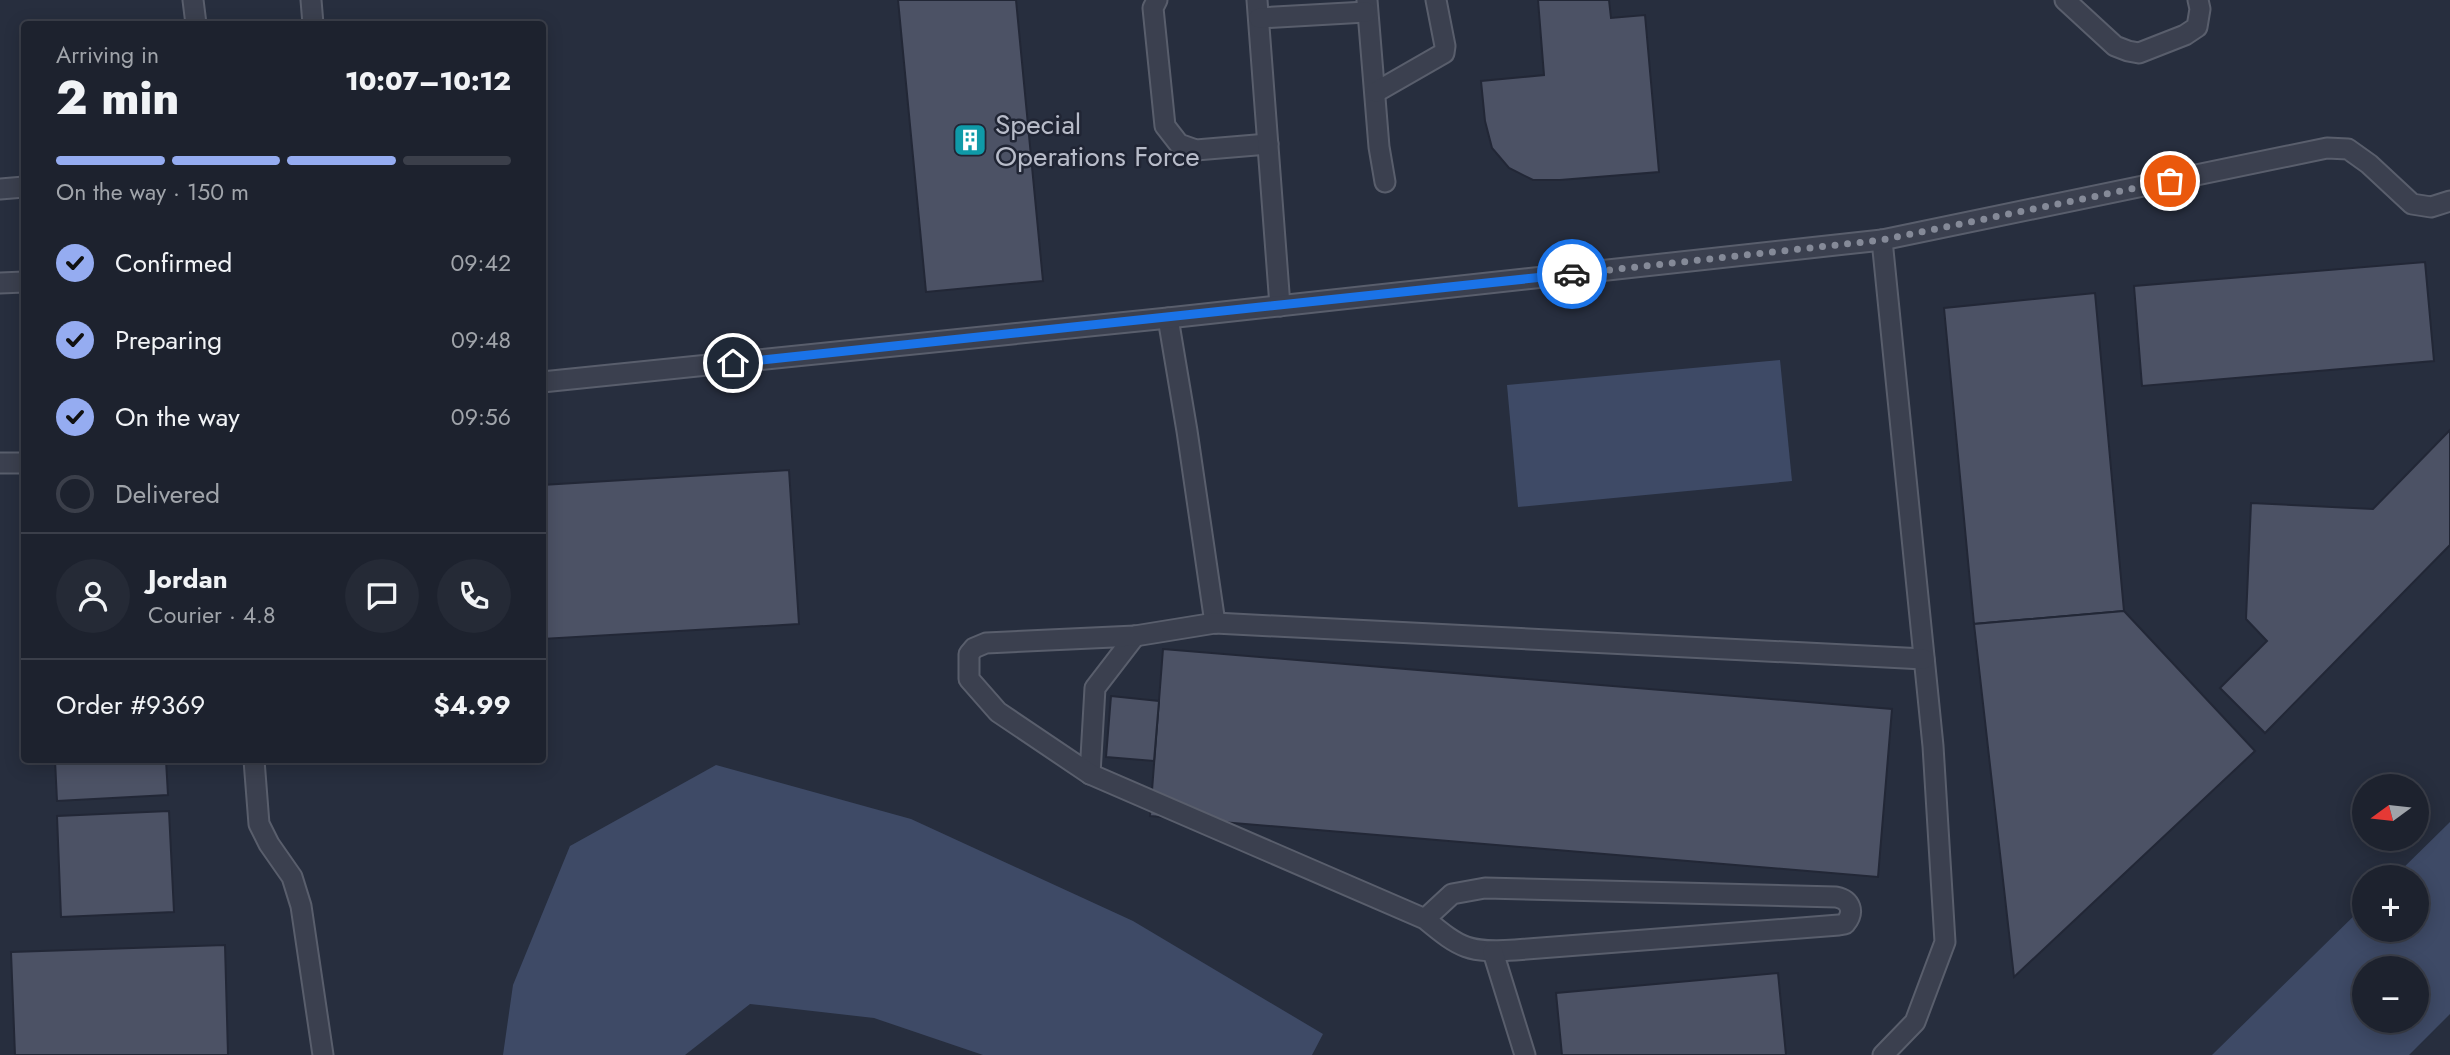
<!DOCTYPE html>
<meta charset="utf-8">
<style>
:root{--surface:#1d222e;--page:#252a36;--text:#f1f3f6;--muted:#a0a4aa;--line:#3b3f4a;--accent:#95acf1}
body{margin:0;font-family:Jost,sans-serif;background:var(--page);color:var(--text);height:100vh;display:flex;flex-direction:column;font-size:26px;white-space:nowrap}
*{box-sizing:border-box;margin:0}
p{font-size:23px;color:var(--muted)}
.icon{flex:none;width:38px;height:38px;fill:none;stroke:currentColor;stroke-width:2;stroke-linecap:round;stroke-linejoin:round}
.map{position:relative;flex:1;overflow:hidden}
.panel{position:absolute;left:21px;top:21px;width:525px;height:742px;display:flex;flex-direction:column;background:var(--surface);border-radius:7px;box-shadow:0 4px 18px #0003,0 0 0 2px var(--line)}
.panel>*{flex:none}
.needle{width:46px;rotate:255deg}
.fabs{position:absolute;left:2352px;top:774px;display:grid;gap:14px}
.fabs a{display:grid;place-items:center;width:77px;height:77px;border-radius:50%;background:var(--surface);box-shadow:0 4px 18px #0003,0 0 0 2px var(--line);font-size:35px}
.pin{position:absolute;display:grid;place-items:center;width:60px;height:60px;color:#fff;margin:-30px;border:4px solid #fff;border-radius:50%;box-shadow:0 2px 7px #0007}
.courier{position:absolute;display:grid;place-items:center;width:70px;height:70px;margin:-35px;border:5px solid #1a73e8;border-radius:50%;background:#fff;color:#222;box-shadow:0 2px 9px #0007}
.headline em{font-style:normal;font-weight:800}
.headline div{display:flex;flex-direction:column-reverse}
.headline{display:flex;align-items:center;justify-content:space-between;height:119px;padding:0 35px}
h1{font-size:46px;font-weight:800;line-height:52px}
.bar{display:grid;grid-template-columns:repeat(4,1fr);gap:10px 7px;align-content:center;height:84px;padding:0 35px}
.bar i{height:9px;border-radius:5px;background:var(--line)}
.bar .active{background:var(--accent)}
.bar p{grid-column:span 4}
.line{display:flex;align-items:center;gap:18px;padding:0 35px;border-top:2px solid var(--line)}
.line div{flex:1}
.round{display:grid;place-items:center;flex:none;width:74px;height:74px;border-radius:37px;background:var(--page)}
ol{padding:0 35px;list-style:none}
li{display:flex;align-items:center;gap:21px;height:77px}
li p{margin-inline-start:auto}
li .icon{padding:7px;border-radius:50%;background:var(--accent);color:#111;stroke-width:4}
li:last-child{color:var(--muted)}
li i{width:38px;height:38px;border:4px solid var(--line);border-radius:50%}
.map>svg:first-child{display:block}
.water{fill:#3e4a66;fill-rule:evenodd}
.building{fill:#4c5265;stroke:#222736;stroke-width:2}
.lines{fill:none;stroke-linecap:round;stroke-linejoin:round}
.lane-casing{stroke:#595e6c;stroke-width:23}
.lane{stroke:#3b404f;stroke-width:19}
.done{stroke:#858a98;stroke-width:7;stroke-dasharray:0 12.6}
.route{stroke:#1a73e8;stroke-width:9}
.labels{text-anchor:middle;stroke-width:5;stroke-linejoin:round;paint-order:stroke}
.poi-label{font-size:28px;fill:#b8bcc9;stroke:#202534;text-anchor:start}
</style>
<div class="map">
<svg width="2450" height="1055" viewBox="0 0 2450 1055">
<rect width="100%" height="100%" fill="#272e3e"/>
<g class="water">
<polygon points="1780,360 1792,481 1518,507 1507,385"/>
<polygon points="716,765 911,819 1133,921 1323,1034 1312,1055 983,1055 874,1018 750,1004 685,1055 503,1055 513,985 570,846"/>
<path d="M 2450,822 L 2450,1014 L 2409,1055 L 2212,1055 L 2364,906 L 2364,929 L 2417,929 L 2417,877 L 2394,877 ZM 2364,968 L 2417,968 L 2417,1020 L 2364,1020 Z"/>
</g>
<g class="building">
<polygon points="898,0 1016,0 1043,281 926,292"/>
<polygon points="1538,0 1609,0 1611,18 1645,15 1659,172 1560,180 1533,180 1509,168 1492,148 1485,121 1481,81 1544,75"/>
<polygon points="2425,262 2434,361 2142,386 2134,286"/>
<polygon points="2095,293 2124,611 1974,624 1944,308"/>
<polygon points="2450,430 2450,545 2265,733 2220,688 2267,641 2246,619 2251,503 2373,509"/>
<polygon points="789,470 799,624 542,639 542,485"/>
<polygon points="2124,611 2255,751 2014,977 1974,624"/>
<polygon points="1163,649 1892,709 1878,877 1150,816"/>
<polygon points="1111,696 1159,701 1154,761 1106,757"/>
<polygon points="55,760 166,760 168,795 57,801"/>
<polygon points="169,811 174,912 61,917 57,816"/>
<polygon points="225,945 228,1055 15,1055 11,952"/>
<polygon points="1778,973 1786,1055 1562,1055 1556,993"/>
</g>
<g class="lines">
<defs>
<g id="lane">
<polyline points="193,0 196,24"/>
<polyline points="311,0 313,24"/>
<polyline points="1157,0 1153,8 1165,126 1179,144 1196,150 1268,144"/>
<polyline points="1257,0 1280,306"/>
<polyline points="1367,0 1379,147 1385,182"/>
<polyline points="2065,0 2115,46 2128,51 2139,53 2185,35 2197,27 2200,9 2198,0"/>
<polyline points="1259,18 1366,12"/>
<polyline points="1376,92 1444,53 1445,46 1436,0"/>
<polyline points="0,189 24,187"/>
<polyline points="1882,240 1933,746 1945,942 1915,1022 1883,1055"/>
<polyline points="0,283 24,282"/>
<polyline points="1168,318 1187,431 1215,623"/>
<polyline points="542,382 1168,318 1882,240 2327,148 2348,149 2369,164 2412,204 2431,207 2450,201"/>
<polyline points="0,463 24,463"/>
<polyline points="254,760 259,824 269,844 292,877 301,906 323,1055"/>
<polyline points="1090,774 1095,688 1135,636"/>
<path d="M 1425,919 L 1452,894 L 1485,888 L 1836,897 C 1851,900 1855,912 1845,924 L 1839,925 L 1515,950 C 1469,953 1461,949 1425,919 L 1090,774 L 998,712 L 969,679 L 969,654 L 974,648 L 986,643 L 1135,636 L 1215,623 L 1924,659"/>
<polyline points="1493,952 1525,1055"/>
</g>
</defs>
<use href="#lane" class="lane-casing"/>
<use href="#lane" class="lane"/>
</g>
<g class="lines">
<polyline class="done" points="1572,274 1882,240 2170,181"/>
<polyline class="route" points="733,363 1572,274"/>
</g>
<defs>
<symbol id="building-square" viewBox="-11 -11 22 22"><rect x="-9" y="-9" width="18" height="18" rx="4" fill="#0f9aa8" stroke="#202534"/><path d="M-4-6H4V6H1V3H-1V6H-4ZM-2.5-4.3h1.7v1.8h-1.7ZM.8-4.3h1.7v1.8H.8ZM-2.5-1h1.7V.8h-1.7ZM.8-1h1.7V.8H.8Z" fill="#fff"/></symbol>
</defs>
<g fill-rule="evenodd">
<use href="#building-square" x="951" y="121" width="38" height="38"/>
</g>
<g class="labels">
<g class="poi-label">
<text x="995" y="134">Special<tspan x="995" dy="32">Operations Force</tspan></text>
</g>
</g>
</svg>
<div class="fabs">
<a><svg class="needle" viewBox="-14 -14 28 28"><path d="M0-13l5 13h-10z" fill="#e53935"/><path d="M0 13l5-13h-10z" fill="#a0a4aa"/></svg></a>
<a>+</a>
<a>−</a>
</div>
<div class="pin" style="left:2170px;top:181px;background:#ea580c"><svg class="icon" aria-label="bag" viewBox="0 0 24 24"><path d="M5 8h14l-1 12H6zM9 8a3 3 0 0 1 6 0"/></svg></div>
<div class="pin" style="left:733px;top:363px;background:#1f2937"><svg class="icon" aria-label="home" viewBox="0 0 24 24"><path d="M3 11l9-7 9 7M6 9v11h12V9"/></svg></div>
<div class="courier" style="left:1572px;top:274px"><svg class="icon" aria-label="car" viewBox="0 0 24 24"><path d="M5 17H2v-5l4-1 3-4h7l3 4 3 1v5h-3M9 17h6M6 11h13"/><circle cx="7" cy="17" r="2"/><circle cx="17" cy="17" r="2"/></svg></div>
<section class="panel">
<div class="headline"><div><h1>2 min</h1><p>Arriving in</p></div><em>10:07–10:12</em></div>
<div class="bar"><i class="active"></i><i class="active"></i><i class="active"></i><i></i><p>On the way · 150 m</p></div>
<ol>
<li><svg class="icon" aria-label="check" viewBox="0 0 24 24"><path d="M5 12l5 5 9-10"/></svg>Confirmed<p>09:42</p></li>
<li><svg class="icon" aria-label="check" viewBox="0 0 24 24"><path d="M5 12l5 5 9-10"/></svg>Preparing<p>09:48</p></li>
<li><svg class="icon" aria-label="check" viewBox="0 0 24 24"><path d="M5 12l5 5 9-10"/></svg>On the way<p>09:56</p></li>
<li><i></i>Delivered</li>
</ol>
<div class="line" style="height:126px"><a class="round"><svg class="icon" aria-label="person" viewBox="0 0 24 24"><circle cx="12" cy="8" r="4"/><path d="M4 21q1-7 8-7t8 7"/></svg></a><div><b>Jordan</b><p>Courier · 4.8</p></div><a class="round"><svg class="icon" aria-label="chat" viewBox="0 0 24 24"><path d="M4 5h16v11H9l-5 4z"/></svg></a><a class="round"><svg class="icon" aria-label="phone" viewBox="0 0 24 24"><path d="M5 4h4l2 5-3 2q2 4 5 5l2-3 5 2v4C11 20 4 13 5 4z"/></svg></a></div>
<div class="line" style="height:91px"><div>Order #9369</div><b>$4.99</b></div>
</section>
</div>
